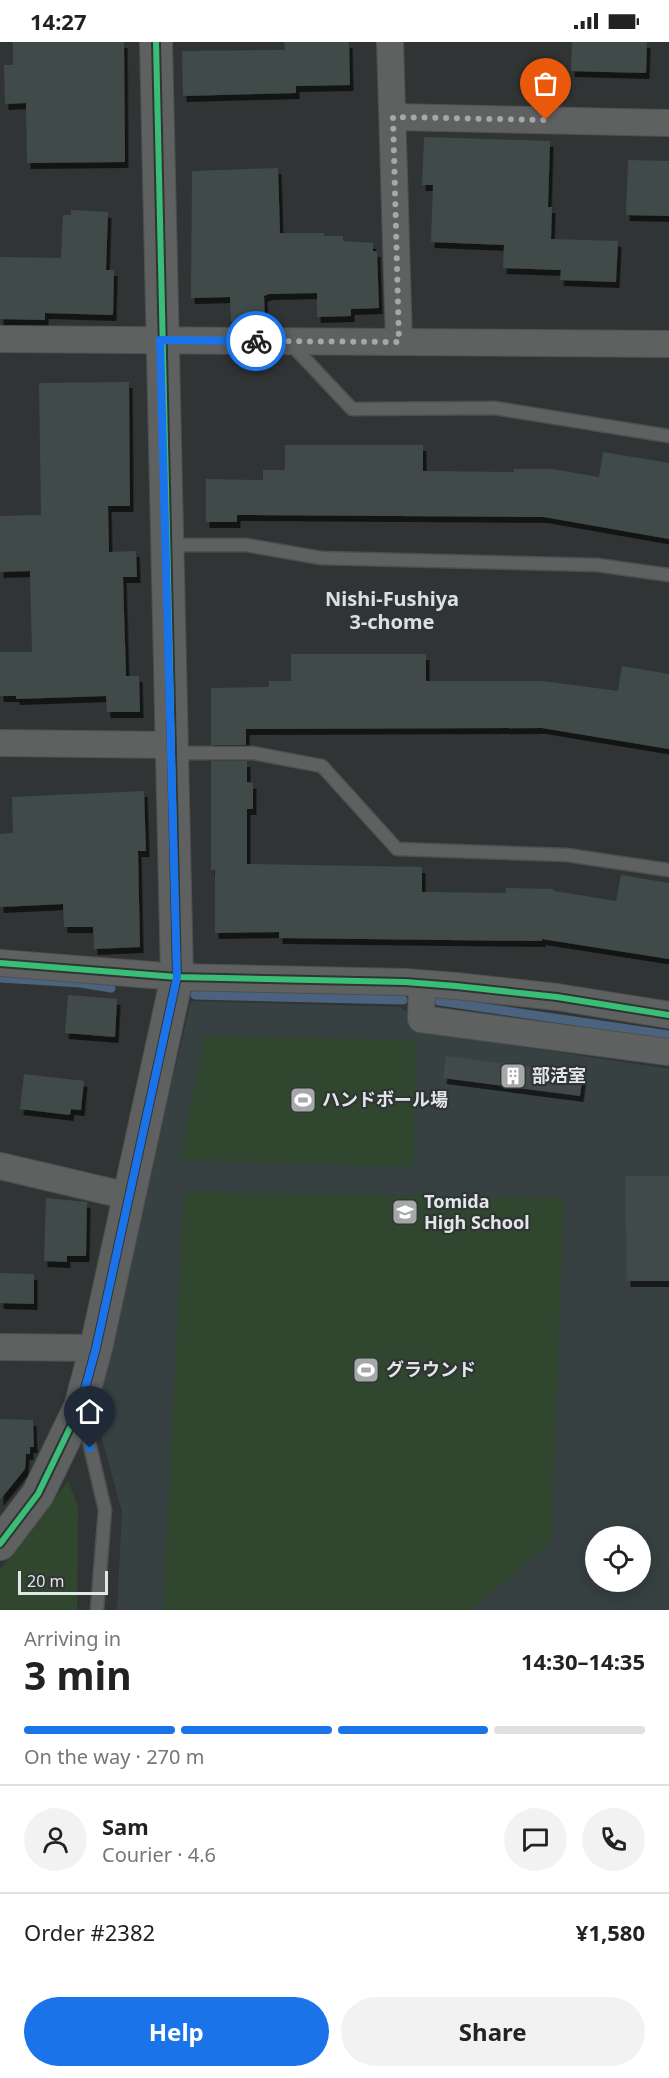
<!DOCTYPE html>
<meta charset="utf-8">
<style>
:root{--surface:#fff;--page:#f2f2f2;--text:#222;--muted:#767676;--line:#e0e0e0;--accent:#1a73e8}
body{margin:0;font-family:"Noto Sans","Noto Sans JP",sans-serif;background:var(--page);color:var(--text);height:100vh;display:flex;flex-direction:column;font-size:22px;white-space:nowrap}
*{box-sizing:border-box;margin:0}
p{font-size:20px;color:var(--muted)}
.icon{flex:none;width:33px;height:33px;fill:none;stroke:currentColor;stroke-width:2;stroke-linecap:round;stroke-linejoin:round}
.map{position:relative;height:1568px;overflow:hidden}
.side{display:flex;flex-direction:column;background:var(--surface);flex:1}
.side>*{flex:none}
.tools{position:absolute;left:585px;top:1484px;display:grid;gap:12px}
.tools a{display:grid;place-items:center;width:66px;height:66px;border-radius:50%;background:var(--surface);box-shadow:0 3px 15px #0003;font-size:30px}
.scale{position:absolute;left:18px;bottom:15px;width:90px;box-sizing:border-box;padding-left:6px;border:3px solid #e3e6e6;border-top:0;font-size:16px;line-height:21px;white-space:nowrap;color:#e3e6e6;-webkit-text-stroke:4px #2f3535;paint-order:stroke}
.pin{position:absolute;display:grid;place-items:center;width:51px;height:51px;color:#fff;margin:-62px -26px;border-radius:50% 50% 50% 0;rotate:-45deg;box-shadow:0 0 6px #0007}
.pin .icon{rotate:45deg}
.courier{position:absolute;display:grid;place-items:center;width:60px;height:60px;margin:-30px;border:4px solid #1a73e8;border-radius:50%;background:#fff;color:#222;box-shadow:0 2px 8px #0007}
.head em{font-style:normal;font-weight:700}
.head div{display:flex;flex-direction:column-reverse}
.head{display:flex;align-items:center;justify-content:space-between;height:102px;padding:0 24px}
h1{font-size:39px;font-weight:700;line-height:45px}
.bar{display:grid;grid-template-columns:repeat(4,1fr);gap:9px 6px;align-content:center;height:72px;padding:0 24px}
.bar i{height:8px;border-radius:4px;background:var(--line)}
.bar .active{background:var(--accent)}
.bar p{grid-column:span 4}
.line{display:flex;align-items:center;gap:15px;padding:0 24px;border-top:2px solid var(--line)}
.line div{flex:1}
.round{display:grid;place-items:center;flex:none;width:63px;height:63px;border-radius:32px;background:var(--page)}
.button{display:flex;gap:12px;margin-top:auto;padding:12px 24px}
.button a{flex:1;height:69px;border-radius:36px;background:var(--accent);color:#fff;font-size:24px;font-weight:700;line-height:69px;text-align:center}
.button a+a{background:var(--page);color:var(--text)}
.status{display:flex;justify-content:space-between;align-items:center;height:42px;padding:0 30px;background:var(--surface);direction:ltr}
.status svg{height:16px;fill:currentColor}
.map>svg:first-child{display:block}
.built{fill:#374141;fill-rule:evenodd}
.green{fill:#30462e}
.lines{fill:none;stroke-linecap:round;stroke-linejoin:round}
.stream{stroke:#4b637f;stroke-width:9}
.building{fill:#404b48;filter:url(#shadow)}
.service-casing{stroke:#4d5050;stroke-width:15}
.minor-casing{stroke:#4d5050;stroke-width:28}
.tertiary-casing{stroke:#4d5050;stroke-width:34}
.service{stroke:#5f6161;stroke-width:12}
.minor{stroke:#5f6161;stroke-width:26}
.tertiary{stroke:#5f6161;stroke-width:32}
.cycleway-casing{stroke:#2f3535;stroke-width:10}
.cycleway{stroke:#3abd76;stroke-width:6}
.done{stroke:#a4a8a8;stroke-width:6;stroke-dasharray:0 10.8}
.route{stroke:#1a73e8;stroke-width:8}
.labels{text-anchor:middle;stroke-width:4.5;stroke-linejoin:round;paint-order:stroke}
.poi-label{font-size:18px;font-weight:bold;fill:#e3e6e6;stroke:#2f3535;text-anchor:start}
.neighbourhood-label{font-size:20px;font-weight:bold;fill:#dae1e1;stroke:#2f3535}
</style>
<div class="status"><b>14:27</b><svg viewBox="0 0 49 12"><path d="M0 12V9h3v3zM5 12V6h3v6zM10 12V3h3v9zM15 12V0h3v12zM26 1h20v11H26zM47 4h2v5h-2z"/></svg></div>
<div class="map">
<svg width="669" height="1568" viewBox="0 0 669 1568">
<defs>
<filter id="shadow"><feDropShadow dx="3.5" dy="6" stdDeviation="0" flood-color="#0009"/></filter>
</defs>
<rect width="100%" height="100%" fill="#303434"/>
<path class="built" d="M 191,959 L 399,965 L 412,973 L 412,988 L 669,1027 L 669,1568 L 117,1568 L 122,1470 L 97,1378 L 107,1313 ZM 596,1494 L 640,1494 L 640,1539 L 596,1539 Z"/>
<g class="green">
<polygon points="204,994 416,998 413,1125 180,1118"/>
<polygon points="184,1150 564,1156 551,1501 470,1568 163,1568"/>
<polygon points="68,1439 78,1465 77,1568 0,1568 0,1528"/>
</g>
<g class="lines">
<g class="stream">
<polyline points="0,936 81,941 111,946"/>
<polyline points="195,953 403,958"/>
<polyline points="439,959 669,993"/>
</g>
</g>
<g class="building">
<polygon points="13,0 124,0 125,120 27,121 26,61 5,62 4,23 13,23"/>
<polygon points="284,0 349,0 350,43 296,44 296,51 183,54 182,9 285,8"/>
<polygon points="572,0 647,0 646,31 571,29"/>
<polygon points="424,95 550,99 548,165 552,165 551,197 618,199 616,240 560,238 561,228 503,226 504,203 431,200 433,143 422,143"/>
<polygon points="628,118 669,119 669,174 626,173"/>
<polygon points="278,126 280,191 324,191 324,194 343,194 343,199 373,201 373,209 377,209 379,266 351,267 351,274 317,275 317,251 269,252 264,254 265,278 231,280 230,255 191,256 192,129"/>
<polygon points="71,168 108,170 106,228 114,228 113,273 45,271 45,278 0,277 0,215 61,216 63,173 71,173"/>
<polygon points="129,340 130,464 108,464 109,510 136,509 137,535 123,535 126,634 139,634 140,670 107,670 106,654 16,657 16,654 0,654 0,610 32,610 30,529 0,530 0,474 41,473 39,341"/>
<polygon points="285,403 423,403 423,429 514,430 514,427 552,427 599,435 603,410 669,421 669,497 544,475 237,473 237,480 206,480 206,437 263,438 263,428 285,428"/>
<polygon points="291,612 426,612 426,639 542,639 618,649 622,624 669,632 669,707 542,686 246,687 246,703 211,703 211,646 269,645 269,639 291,639"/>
<polygon points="211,719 247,719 247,740 253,741 253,767 247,767 247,822 422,825 422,850 506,851 506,846 554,847 554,849 616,859 621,833 669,841 669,917 542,897 542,899 279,896 279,890 215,891 215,828 211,828"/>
<polygon points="144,749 146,809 138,809 140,905 94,907 93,885 64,885 63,862 0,865 0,792 13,791 12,755"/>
<polygon points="68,953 117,957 115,995 65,991"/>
<polygon points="446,1014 583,1032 580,1054 443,1036"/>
<polygon points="24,1032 84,1039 81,1068 71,1067 70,1073 20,1067"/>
<polygon points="625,1134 669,1134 669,1239 627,1239"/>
<polygon points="46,1156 87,1160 86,1214 67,1214 67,1220 44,1219"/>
<polygon points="0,1231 34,1232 34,1262 0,1261"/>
<polygon points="0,1377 33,1378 34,1405 30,1405 30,1412 26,1412 25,1427 0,1458"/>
</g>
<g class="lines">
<defs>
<g id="service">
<polyline points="290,301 352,367 495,366 669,394"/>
<polyline points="168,503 246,503 321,516 597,523 669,533"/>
<polyline points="172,711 253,711 322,724 397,807 567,813 669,828"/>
<polyline points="83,1374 105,1468 97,1568"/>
</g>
<g id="minor">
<polyline points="390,0 399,300"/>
<polyline points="393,75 669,81"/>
<polyline points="0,297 669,302"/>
<polyline points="0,701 171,703"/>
<polyline points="0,921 177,935 405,940 456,944 557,955 669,973"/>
<polyline points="422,942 421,977 669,1010"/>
<polyline points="0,1124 128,1154"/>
<polyline points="0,1305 96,1306"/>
</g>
<polyline id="tertiary" points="0,1502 38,1452 80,1365 96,1306 177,935 156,0"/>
</defs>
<use href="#service" class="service-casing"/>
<use href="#minor" class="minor-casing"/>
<use href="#tertiary" class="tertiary-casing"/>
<use href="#service" class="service"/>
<use href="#minor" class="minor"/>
<use href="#tertiary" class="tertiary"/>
<defs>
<g id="cycleway">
<polyline points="0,921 177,935 405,940 456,944 557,955 669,973"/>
<polyline points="0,1502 38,1452 80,1365 96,1306 177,935 156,0"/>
</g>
</defs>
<use href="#cycleway" class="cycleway-casing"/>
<use href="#cycleway" class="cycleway"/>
</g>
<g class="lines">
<polyline class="done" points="256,299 399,300 393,75 546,78"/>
<polyline class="route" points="90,1406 80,1365 96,1306 177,935 160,298 256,299"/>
</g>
<defs>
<symbol id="building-square" viewBox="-11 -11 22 22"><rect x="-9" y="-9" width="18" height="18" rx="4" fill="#a4a8a8" stroke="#2f3535"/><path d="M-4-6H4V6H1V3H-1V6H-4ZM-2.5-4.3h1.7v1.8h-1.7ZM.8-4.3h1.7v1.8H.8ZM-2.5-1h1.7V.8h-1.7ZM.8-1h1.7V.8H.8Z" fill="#fff"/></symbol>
<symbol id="stadium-square" viewBox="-11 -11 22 22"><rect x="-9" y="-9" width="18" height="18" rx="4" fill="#a4a8a8" stroke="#2f3535"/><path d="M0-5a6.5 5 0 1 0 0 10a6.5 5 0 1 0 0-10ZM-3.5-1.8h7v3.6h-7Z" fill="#fff"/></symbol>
<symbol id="school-square" viewBox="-11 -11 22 22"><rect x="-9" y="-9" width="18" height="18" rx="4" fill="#a4a8a8" stroke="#2f3535"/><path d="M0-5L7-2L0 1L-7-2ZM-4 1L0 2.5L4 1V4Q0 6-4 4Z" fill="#fff"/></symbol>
</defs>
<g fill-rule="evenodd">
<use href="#building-square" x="498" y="1019" width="30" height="30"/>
<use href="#stadium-square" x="288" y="1043" width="30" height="30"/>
<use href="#school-square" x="390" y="1155" width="30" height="30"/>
<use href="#stadium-square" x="351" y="1313" width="30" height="30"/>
</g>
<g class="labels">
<g class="poi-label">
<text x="532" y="1040">部活室</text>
<text x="322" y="1064">ハンドボール場</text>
<text x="424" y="1166">Tomida<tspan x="424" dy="21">High School</tspan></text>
<text x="386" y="1334">グラウンド</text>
</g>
<g class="neighbourhood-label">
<text x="392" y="564">Nishi-Fushiya<tspan x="392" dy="23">3-chome</tspan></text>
</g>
</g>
</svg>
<div class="tools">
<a><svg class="icon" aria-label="locate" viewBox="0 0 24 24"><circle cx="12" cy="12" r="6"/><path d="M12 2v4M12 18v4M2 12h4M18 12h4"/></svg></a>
</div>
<div class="scale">20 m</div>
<div class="pin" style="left:546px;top:78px;background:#ea580c"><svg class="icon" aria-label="bag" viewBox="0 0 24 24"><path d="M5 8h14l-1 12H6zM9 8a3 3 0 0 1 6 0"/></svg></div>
<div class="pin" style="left:90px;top:1406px;background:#1f2937"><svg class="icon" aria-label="home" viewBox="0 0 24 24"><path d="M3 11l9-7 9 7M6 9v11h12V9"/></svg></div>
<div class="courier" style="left:256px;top:299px"><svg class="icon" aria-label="bike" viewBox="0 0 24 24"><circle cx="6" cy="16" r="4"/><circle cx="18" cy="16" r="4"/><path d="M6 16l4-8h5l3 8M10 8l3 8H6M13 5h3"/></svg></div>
</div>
<section class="side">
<div class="head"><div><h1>3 min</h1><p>Arriving in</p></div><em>14:30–14:35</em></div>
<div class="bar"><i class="active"></i><i class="active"></i><i class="active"></i><i></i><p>On the way · 270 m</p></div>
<div class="line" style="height:108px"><a class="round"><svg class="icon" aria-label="person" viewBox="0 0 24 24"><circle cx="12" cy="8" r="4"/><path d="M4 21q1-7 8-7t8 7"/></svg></a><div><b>Sam</b><p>Courier · 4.6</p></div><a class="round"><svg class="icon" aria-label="chat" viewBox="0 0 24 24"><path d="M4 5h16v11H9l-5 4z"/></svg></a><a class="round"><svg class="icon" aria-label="phone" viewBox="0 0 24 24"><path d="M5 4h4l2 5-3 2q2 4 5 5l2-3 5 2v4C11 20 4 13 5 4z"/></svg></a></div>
<div class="line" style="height:78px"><div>Order #2382</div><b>¥1,580</b></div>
<div class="button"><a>Help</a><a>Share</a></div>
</section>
